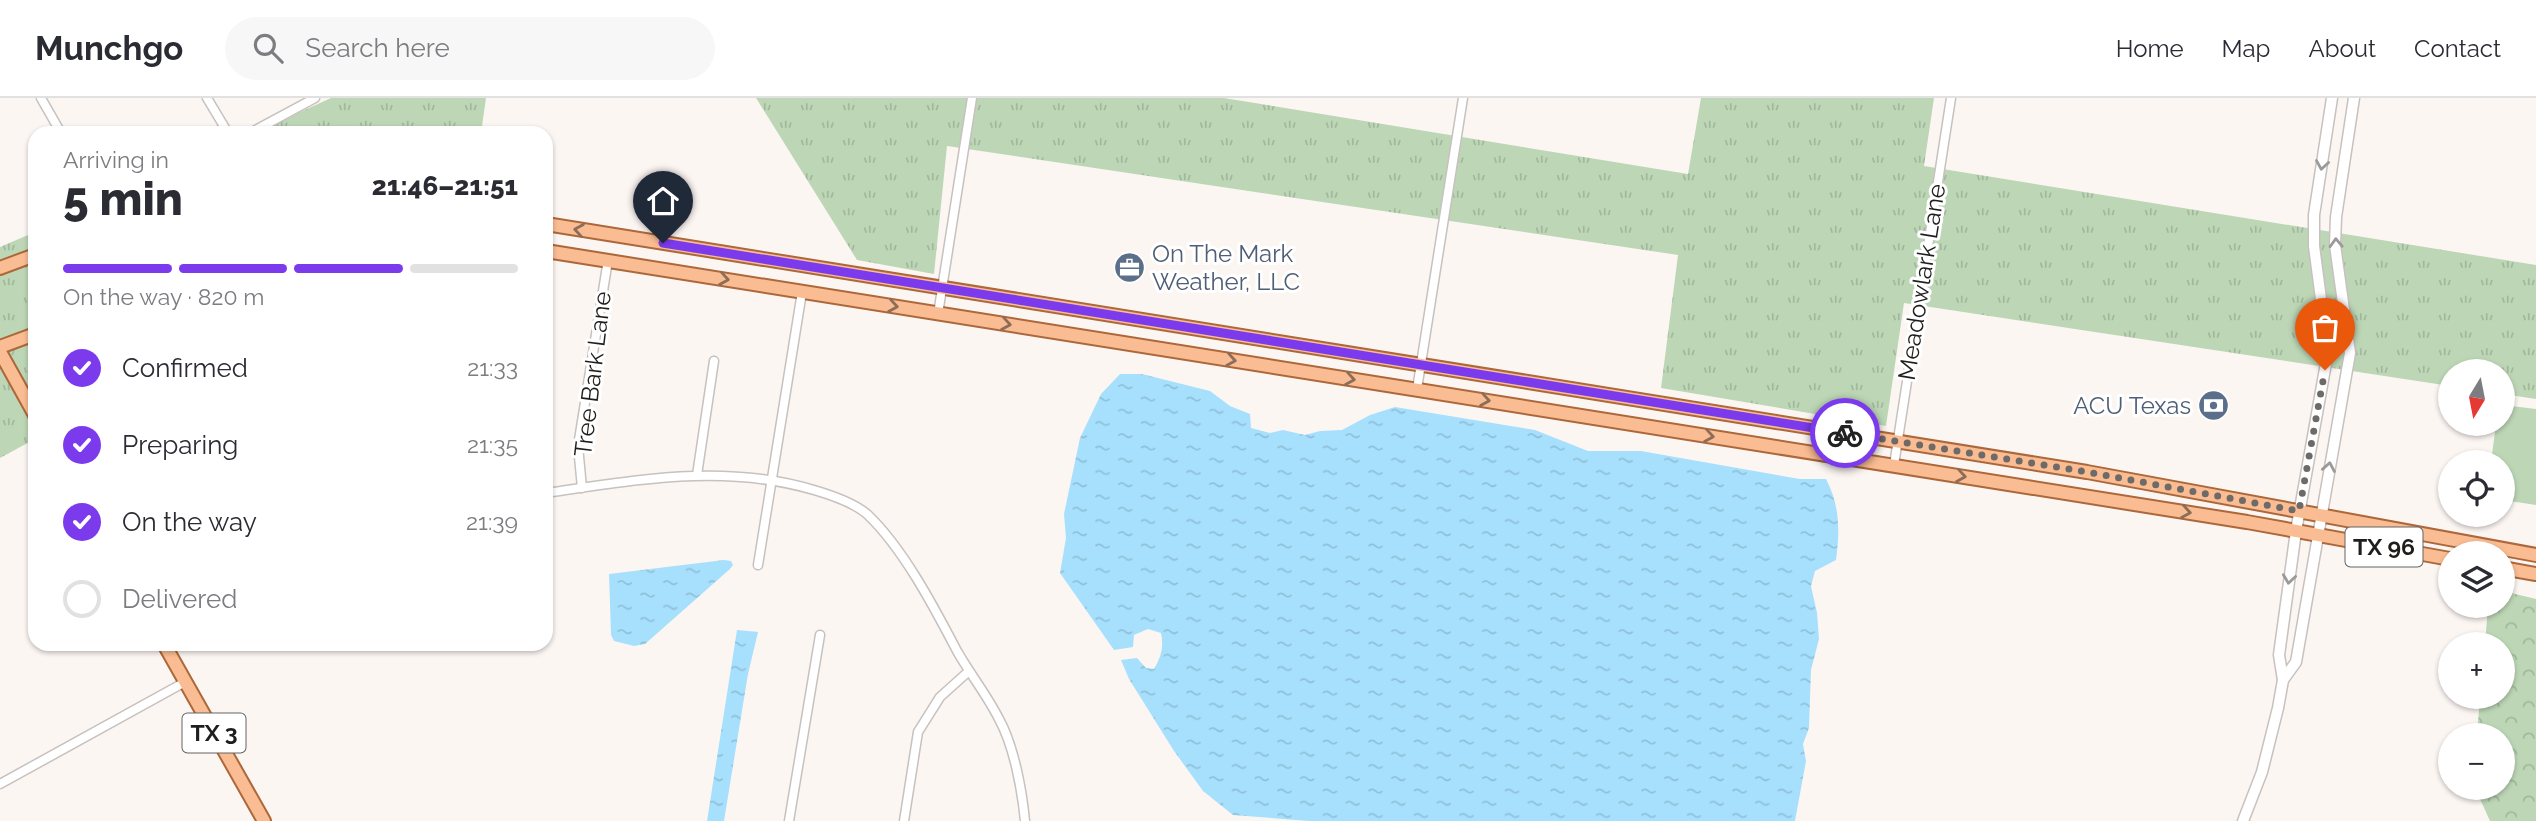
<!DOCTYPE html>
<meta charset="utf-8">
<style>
:root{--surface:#fff;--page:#f7f7f7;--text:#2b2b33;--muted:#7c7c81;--line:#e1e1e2;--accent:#7c3aed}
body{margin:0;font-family:Raleway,sans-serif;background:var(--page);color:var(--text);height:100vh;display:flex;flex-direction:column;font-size:26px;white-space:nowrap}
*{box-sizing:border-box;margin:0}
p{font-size:23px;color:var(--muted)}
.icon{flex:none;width:38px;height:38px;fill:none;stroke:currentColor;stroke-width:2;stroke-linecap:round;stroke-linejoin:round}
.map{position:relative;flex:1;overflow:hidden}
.sheet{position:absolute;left:28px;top:28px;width:525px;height:525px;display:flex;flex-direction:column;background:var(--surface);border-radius:21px;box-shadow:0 2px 5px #0004}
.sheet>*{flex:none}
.needle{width:46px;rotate:190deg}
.controls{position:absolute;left:2438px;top:261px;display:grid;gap:14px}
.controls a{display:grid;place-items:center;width:77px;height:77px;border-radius:50%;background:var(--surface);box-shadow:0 2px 5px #0004;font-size:35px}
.pin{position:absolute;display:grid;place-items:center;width:60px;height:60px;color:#fff;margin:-72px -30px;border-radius:50% 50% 50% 0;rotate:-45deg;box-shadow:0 0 7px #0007}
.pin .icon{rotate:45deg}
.courier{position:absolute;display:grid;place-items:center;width:70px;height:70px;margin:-35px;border:5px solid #7c3aed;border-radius:50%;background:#fff;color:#222;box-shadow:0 2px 9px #0007}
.overview em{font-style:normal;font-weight:800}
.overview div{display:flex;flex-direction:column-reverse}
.overview{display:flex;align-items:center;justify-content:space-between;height:119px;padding:0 35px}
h1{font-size:46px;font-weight:800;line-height:52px}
.bar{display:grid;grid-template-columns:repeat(4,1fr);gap:10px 7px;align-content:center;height:84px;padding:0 35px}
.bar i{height:9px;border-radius:5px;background:var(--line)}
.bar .selected{background:var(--accent)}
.bar p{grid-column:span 4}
ol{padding:0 35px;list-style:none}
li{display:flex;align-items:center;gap:21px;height:77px}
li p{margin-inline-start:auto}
li .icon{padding:7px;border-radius:50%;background:var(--accent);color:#fff;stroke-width:4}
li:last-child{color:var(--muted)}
li i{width:38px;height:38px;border:4px solid var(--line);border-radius:50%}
header{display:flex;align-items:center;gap:42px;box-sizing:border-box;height:98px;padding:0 35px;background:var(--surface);border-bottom:2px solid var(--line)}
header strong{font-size:33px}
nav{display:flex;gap:38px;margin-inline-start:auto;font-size:24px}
.search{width:490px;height:63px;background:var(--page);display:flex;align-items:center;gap:18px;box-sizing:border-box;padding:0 24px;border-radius:38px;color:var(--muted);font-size:26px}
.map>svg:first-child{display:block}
.grass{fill:url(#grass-tufts)}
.forest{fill:url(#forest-crowns)}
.park{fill:#bdd7b6}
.water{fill:url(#water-ripples)}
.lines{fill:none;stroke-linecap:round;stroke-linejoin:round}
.minor-casing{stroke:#c7c1bf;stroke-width:11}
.tertiary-casing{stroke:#c7c1bf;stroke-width:13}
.primary-casing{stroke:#ac683a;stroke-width:16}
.minor{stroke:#fff;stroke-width:8}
.tertiary{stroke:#fff;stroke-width:10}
.primary{stroke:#fabc92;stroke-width:12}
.oneway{stroke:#9b9a99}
.oneway2{stroke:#8d6d58}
.done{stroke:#6d6a68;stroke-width:7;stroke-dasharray:0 12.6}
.route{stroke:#7c3aed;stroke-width:9}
.labels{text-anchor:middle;stroke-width:6;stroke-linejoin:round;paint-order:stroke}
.shield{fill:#fff;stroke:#636261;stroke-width:2}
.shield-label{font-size:23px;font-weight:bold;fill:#201e1d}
.service-label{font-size:24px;fill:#4e5e75;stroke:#fff;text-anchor:start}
.street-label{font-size:24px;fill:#201e1d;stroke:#fff}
</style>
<header>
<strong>Munchgo</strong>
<div class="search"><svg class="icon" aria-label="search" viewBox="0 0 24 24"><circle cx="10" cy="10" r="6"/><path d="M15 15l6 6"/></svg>Search here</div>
<nav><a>Home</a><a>Map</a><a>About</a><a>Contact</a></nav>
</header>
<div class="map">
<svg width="2536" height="723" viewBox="0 0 2536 723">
<defs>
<pattern id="grass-tufts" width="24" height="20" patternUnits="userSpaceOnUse" patternTransform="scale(1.75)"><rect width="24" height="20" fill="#bdd7b6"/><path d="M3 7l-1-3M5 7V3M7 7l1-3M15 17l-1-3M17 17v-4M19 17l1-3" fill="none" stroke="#a2b89c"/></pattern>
<pattern id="forest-crowns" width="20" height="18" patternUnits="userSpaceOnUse" patternTransform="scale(1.75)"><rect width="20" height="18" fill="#bdd7b6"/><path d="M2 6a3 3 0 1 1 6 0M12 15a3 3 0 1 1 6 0" fill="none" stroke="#a2b89c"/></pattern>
<pattern id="water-ripples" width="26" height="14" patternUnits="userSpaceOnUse" patternTransform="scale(1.75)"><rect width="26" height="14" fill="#a7e0fd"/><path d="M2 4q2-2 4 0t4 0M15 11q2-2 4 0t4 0" fill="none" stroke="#8fc0d8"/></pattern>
</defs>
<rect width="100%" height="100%" fill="#fcf6f3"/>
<g class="grass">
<polygon points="331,0 486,0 481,35 254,35"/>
<polygon points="756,0 1224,0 1688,76 1701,0 1934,0 1924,68 2536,167 2536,301 2503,296 2502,273 2450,273 2450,288 1904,205 1886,328 1661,290 1678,157 947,48 934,176 857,162"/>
<polygon points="35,134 35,341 0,360 0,149"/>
</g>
<polygon class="forest" points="2503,493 2536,501 2536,723 2490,723 2475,690 2502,690 2502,637 2477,637 2480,599 2502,598 2502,546 2485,546 2488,508 2502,508"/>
<polygon class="park" points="2503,307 2536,311 2536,407 2503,402 2502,364 2491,364 2496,326 2502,326"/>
<g class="water">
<path d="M 1120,276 L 1142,276 L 1210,293 L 1230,308 L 1250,316 L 1251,330 L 1270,335 L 1283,332 L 1305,337 L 1320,333 L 1342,332 L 1370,317 L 1395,309 L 1535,332 L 1588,353 L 1641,353 L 1800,381 L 1826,381 C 1840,407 1840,434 1836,462 L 1815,473 L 1811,488 L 1817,515 L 1819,541 L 1811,572 L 1809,630 L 1803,646 L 1806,663 L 1795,723 L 1309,723 L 1233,717 L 1203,693 L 1174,653 L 1129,581 L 1121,562 L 1137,560 L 1146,570 L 1154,571 C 1161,559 1164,549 1161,535 L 1148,531 L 1134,537 L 1133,549 L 1114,552 L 1060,475 L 1066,440 L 1064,416 L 1080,340 L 1101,296 Z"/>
<polygon points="724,462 731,463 733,467 730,471 645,546 634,548 614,543 611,537 609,476"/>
<polygon points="737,532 758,534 748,576 724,723 707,723"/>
</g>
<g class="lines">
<defs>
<g id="minor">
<polyline points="41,0 61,35"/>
<polyline points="207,0 228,35"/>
<polyline points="250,35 315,0"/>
<polyline points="938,216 972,0"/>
<polyline points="1417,291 1463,0"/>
<polyline points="1894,367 1951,0"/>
<polyline points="697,377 714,263"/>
<polyline points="582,390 578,348 608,162"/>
<path d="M 546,395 C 638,382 722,365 814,392 C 831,397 853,404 867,416 C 903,450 934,509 957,553 C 970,576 987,597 999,621 C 1014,648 1022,692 1025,723"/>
<polyline points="758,467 802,194"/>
<polyline points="0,686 185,584"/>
<polyline points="789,723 820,537"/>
<polyline points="904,723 918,634 940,599 969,573"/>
</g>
<g id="tertiary">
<polyline points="2283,582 2296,564 2350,255 2335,147 2336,119 2354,0"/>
<polyline points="2243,723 2262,674 2278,610 2283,582 2279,557 2296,433 2328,254 2314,148 2314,117 2332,0"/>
</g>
<g id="primary">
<polyline points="546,126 2087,374 2536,457"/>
<polyline points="546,153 2247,424 2450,461"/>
<polyline points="0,170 35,157"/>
<polyline points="0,249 35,236"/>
<polyline points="0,254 35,317"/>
<polyline points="2502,470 2536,476"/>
<polyline points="164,546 264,723"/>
</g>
</defs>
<use href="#minor" class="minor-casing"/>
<use href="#tertiary" class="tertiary-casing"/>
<use href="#primary" class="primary-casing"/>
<use href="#minor" class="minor"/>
<use href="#tertiary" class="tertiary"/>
<use href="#primary" class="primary"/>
</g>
<defs><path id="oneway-chevron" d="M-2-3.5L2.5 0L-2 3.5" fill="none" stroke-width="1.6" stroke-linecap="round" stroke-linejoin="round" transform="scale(1.75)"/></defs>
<g class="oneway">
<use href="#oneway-chevron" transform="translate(2322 67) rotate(99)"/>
<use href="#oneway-chevron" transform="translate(2336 145) rotate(-92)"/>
<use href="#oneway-chevron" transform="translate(2329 369) rotate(-80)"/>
<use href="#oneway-chevron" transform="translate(2289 481) rotate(98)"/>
</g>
<g class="oneway2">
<use href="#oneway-chevron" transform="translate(579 132) rotate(-171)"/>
<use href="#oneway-chevron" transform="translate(724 181) rotate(9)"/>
<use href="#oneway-chevron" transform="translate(893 208) rotate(9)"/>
<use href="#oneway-chevron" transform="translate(1006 226) rotate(9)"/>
<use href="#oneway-chevron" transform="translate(1231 262) rotate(9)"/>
<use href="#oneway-chevron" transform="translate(1350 281) rotate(9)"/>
<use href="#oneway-chevron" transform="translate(1485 302) rotate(9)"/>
<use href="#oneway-chevron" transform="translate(1709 338) rotate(9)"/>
<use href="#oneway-chevron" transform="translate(1961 378) rotate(9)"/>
<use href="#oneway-chevron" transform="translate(2186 414) rotate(9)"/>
</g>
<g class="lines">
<polyline class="done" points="1845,335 2087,374 2299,413 2325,272"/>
<polyline class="route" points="663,145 1845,335"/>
</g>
<defs>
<symbol id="office-disc" viewBox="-11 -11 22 22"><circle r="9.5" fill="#5c6f8a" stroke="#fff"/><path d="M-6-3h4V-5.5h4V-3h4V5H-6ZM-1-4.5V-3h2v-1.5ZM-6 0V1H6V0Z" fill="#fff"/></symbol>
<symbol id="bank-disc" viewBox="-11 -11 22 22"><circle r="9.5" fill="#5c6f8a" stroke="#fff"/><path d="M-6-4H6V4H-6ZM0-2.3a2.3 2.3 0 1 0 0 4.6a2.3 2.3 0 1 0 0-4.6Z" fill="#fff"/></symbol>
</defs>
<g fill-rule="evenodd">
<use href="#office-disc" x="1112" y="152" width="35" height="35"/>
<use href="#bank-disc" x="2196" y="290" width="35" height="35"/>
</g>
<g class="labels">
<g class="shield">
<rect x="2345.5" y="429.5" width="77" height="39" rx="5"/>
<rect x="182.5" y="615.5" width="63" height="39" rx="5"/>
</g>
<g class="shield-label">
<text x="2384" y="457">TX 96</text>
<text x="214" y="643">TX 3</text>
</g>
<g class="service-label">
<text x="1152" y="164">On The Mark<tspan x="1152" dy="28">Weather, LLC</tspan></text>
<text x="2191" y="316" text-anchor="end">ACU Texas</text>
</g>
<g class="street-label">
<text transform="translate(1922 184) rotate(-81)" y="8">Meadowlark Lane</text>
<text transform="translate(593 276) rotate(-83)" y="8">Tree Bark Lane</text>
</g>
</g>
</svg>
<div class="controls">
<a><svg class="needle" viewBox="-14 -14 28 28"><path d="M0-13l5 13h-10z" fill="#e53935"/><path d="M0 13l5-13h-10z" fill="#7c7c81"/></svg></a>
<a><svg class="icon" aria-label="locate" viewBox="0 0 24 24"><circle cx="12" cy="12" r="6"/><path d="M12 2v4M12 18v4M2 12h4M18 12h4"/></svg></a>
<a><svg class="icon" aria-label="layers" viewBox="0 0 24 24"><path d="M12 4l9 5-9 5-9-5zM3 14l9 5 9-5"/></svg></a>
<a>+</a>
<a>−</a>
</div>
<div class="pin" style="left:2325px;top:272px;background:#ea580c"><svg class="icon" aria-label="bag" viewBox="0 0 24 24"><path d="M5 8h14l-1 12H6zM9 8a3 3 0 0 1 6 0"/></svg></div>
<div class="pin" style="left:663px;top:145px;background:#1f2937"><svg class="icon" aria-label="home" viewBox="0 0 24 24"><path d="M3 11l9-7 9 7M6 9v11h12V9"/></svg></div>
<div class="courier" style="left:1845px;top:335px"><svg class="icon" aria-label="bike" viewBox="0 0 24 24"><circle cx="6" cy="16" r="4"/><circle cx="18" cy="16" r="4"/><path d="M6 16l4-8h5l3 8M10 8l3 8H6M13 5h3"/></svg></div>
<section class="sheet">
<div class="overview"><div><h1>5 min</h1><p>Arriving in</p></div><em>21:46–21:51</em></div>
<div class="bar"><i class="selected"></i><i class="selected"></i><i class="selected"></i><i></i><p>On the way · 820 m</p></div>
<ol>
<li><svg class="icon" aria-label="check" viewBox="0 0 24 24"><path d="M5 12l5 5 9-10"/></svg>Confirmed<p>21:33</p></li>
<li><svg class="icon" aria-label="check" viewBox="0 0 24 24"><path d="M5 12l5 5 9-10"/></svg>Preparing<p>21:35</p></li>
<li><svg class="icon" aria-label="check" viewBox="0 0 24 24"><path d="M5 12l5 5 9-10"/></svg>On the way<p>21:39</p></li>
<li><i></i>Delivered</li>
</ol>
</section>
</div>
